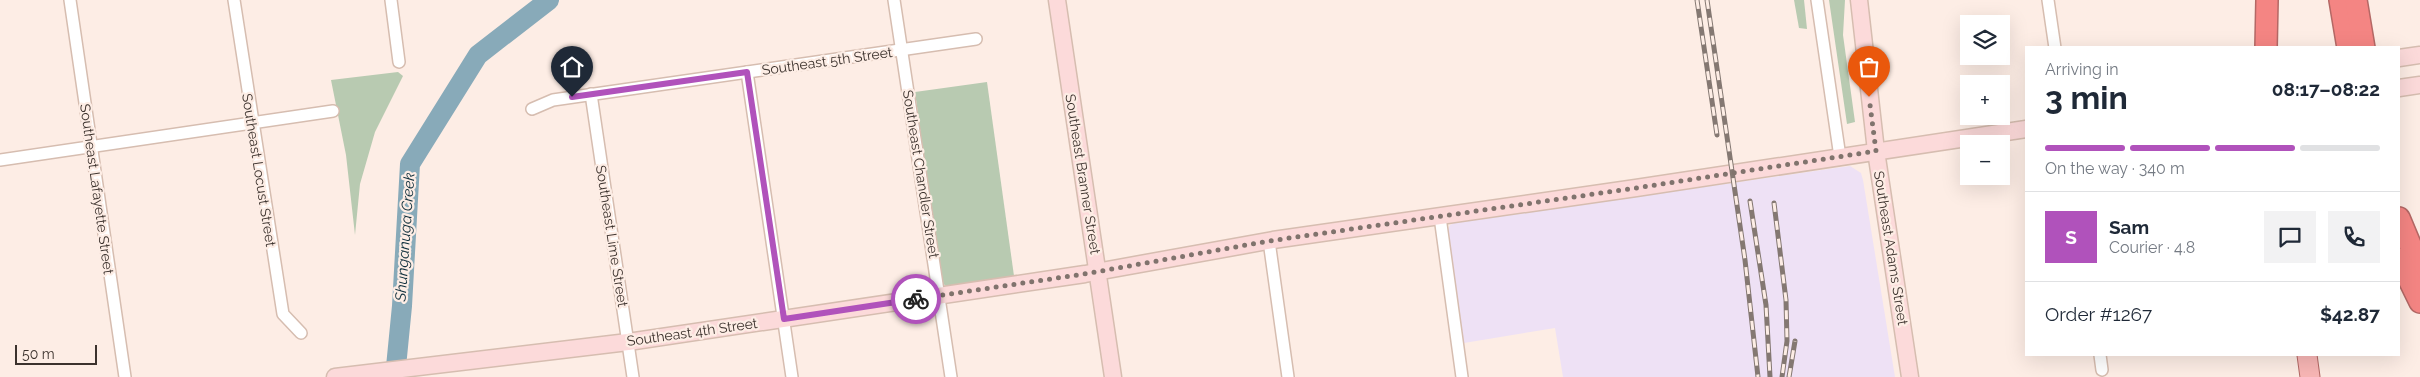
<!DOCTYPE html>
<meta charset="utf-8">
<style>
:root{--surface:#fff;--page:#f2f2f3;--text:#1f2937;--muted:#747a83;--line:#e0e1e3;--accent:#b052bb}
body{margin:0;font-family:Raleway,sans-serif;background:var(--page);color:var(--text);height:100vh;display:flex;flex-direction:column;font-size:19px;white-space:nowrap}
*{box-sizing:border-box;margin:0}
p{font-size:16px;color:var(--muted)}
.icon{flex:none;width:28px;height:28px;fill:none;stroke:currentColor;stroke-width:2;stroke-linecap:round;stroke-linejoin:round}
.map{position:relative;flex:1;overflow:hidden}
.details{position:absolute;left:2025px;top:46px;width:375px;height:310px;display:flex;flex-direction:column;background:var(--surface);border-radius:0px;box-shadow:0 5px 20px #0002}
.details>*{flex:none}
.tools{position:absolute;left:1960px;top:15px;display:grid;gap:10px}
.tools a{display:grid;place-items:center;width:50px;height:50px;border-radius:0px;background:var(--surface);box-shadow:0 5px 20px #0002;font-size:25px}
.scale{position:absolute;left:15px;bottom:12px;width:82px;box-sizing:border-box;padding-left:5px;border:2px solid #3c322d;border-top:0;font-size:14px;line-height:18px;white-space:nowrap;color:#3c322d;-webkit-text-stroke:4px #fdede5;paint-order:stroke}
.pin{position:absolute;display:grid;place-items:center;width:42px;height:42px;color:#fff;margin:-51px -21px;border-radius:50% 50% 50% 0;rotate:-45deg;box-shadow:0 0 5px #0007}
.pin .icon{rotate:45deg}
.courier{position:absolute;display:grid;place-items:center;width:50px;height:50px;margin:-25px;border:4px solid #b052bb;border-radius:50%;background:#fff;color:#222;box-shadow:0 1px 6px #0007}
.head em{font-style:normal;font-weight:700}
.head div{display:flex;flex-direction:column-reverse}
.head{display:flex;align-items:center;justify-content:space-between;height:85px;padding:0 20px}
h1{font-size:32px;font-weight:700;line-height:38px}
.bar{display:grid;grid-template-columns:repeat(4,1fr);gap:8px 5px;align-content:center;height:60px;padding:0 20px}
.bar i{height:6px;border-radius:4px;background:var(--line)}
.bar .selected{background:var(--accent)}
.bar p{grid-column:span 4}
.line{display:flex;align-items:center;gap:12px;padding:0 20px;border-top:1px solid var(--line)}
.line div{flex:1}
.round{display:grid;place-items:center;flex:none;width:52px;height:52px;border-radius:0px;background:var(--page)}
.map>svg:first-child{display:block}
.industrial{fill:#eee1f5}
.green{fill:#b8cab1}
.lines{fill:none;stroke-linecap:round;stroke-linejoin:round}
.river{stroke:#88aab9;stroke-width:20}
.street-casing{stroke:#d6bdb0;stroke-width:14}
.secondary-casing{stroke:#d6bdb0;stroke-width:19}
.primary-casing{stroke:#b46865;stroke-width:21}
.highway-casing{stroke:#b46865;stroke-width:24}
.street{stroke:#fff;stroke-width:11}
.secondary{stroke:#fcdada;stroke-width:16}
.primary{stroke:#f8b6b5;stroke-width:19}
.highway{stroke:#f48583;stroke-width:21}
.rail-casing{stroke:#847872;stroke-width:5}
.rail{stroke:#fdede5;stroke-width:3;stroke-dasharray:9;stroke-linecap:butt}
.done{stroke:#80736d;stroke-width:5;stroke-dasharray:0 9}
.route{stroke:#b052bb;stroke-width:6}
.labels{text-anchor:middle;stroke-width:4.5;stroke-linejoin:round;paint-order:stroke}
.street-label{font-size:14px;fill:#3c322d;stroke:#fdede5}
.water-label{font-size:15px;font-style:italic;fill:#0f2f3c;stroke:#fdede5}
</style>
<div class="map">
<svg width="2420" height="377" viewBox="0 0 2420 377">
<rect width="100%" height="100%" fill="#fdede5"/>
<polygon class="industrial" points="1850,166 1861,173 1863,180 1895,377 1563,377 1555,328 1464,343 1447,232 1450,225 1454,223"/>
<g class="green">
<polygon points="1794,0 1804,0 1807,29 1799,28"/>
<polygon points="1829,0 1845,0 1843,35 1855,122 1847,124"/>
<polygon points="398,72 403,76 375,132 360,184 355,235 346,155 331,80"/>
<polygon points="987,82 1014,276 949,287 943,284 940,276 915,92"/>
</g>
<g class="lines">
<polyline class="river" points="395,377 402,306 410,164 478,55 549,0"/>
<defs>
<g id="street">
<polyline points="70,0 125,377"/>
<polyline points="234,0 283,314 301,333"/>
<polyline points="391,0 399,62"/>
<polyline points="894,0 951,377"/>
<polyline points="1817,0 1840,157"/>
<polyline points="2048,0 2055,48"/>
<polyline points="747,72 792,377"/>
<polyline points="591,94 633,377"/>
<polyline points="532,109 553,100 976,39"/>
<polyline points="0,160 333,111"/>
<polyline points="1440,217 1462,377"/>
<polyline points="1269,241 1288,377"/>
<polyline points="2100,355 2102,370"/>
</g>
<g id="secondary">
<polyline points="1057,0 1113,377"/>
<polyline points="1859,0 1876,151 1910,377"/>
<polyline points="2399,58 2420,55"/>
<polyline points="2399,88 2420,85"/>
<polyline points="335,377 628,342 1085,274 1273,240 1636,188 2026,129"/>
</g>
<polyline id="primary" points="2307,355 2310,377"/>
<g id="highway">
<polyline points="2340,0 2348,48"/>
<polyline points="2356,0 2364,48"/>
<polyline points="2266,48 2267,0"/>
<polyline points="2399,218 2420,268"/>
<polyline points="2399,259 2420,302"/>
</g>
</defs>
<use href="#street" class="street-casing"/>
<use href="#secondary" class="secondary-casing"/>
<use href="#primary" class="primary-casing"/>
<use href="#highway" class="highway-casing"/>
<use href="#street" class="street"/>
<use href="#secondary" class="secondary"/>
<use href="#primary" class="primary"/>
<use href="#highway" class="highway"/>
<defs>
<g id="rail">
<polyline points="1697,0 1717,135"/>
<polyline points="1707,0 1745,260 1758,377"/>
<polyline points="1750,201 1766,305 1770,377"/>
<polyline points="1774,203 1786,300 1787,341 1782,377"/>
<polyline points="1789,377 1795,341"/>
</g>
</defs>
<use href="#rail" class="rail-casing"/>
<use href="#rail" class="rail"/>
</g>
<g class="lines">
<polyline class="done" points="916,299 1084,274 1269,241 1636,188 1876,151 1869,97"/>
<polyline class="route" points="572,97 747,72 784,319 916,299"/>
</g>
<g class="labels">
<g class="street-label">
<text transform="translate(827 61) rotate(-8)" y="5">Southeast 5th Street</text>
<text transform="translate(259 170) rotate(81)" y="5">Southeast Locust Street</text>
<text transform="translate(921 174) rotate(81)" y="5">Southeast Chandler Street</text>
<text transform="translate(1083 174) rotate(81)" y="5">Southeast Branner Street</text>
<text transform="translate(97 189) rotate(82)" y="5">Southeast Lafayette Street</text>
<text transform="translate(612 236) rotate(81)" y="5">Southeast Lime Street</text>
<text transform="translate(1891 248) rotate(81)" y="5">Southeast Adams Street</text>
<text transform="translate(692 332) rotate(-8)" y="5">Southeast 4th Street</text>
</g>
<g class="water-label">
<text transform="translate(405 237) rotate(-86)" y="5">Shunganuga Creek</text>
</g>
</g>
</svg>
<div class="tools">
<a><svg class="icon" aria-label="layers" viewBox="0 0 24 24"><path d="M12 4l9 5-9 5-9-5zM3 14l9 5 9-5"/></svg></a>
<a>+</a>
<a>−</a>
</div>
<div class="scale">50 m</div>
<div class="pin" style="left:1869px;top:97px;background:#ea580c"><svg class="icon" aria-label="bag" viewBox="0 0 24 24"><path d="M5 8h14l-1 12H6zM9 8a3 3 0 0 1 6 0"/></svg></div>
<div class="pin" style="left:572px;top:97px;background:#1f2937"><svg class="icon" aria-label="home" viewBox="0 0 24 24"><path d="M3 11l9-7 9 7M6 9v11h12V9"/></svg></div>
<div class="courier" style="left:916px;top:299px"><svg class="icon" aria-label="bike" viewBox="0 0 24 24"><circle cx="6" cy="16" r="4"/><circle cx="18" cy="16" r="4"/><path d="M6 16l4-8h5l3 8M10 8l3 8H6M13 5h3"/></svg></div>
<section class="details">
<div class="head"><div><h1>3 min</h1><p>Arriving in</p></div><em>08:17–08:22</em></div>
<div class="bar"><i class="selected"></i><i class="selected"></i><i class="selected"></i><i></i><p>On the way · 340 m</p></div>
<div class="line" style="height:90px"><b class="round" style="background:var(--accent);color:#fff">S</b><div><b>Sam</b><p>Courier · 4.8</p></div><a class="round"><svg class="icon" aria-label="chat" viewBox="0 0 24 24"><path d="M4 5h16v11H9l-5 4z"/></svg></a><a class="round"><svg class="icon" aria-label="phone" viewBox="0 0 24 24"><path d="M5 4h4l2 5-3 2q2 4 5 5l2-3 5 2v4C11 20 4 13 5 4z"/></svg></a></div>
<div class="line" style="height:65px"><div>Order #1267</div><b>$42.87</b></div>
</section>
</div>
